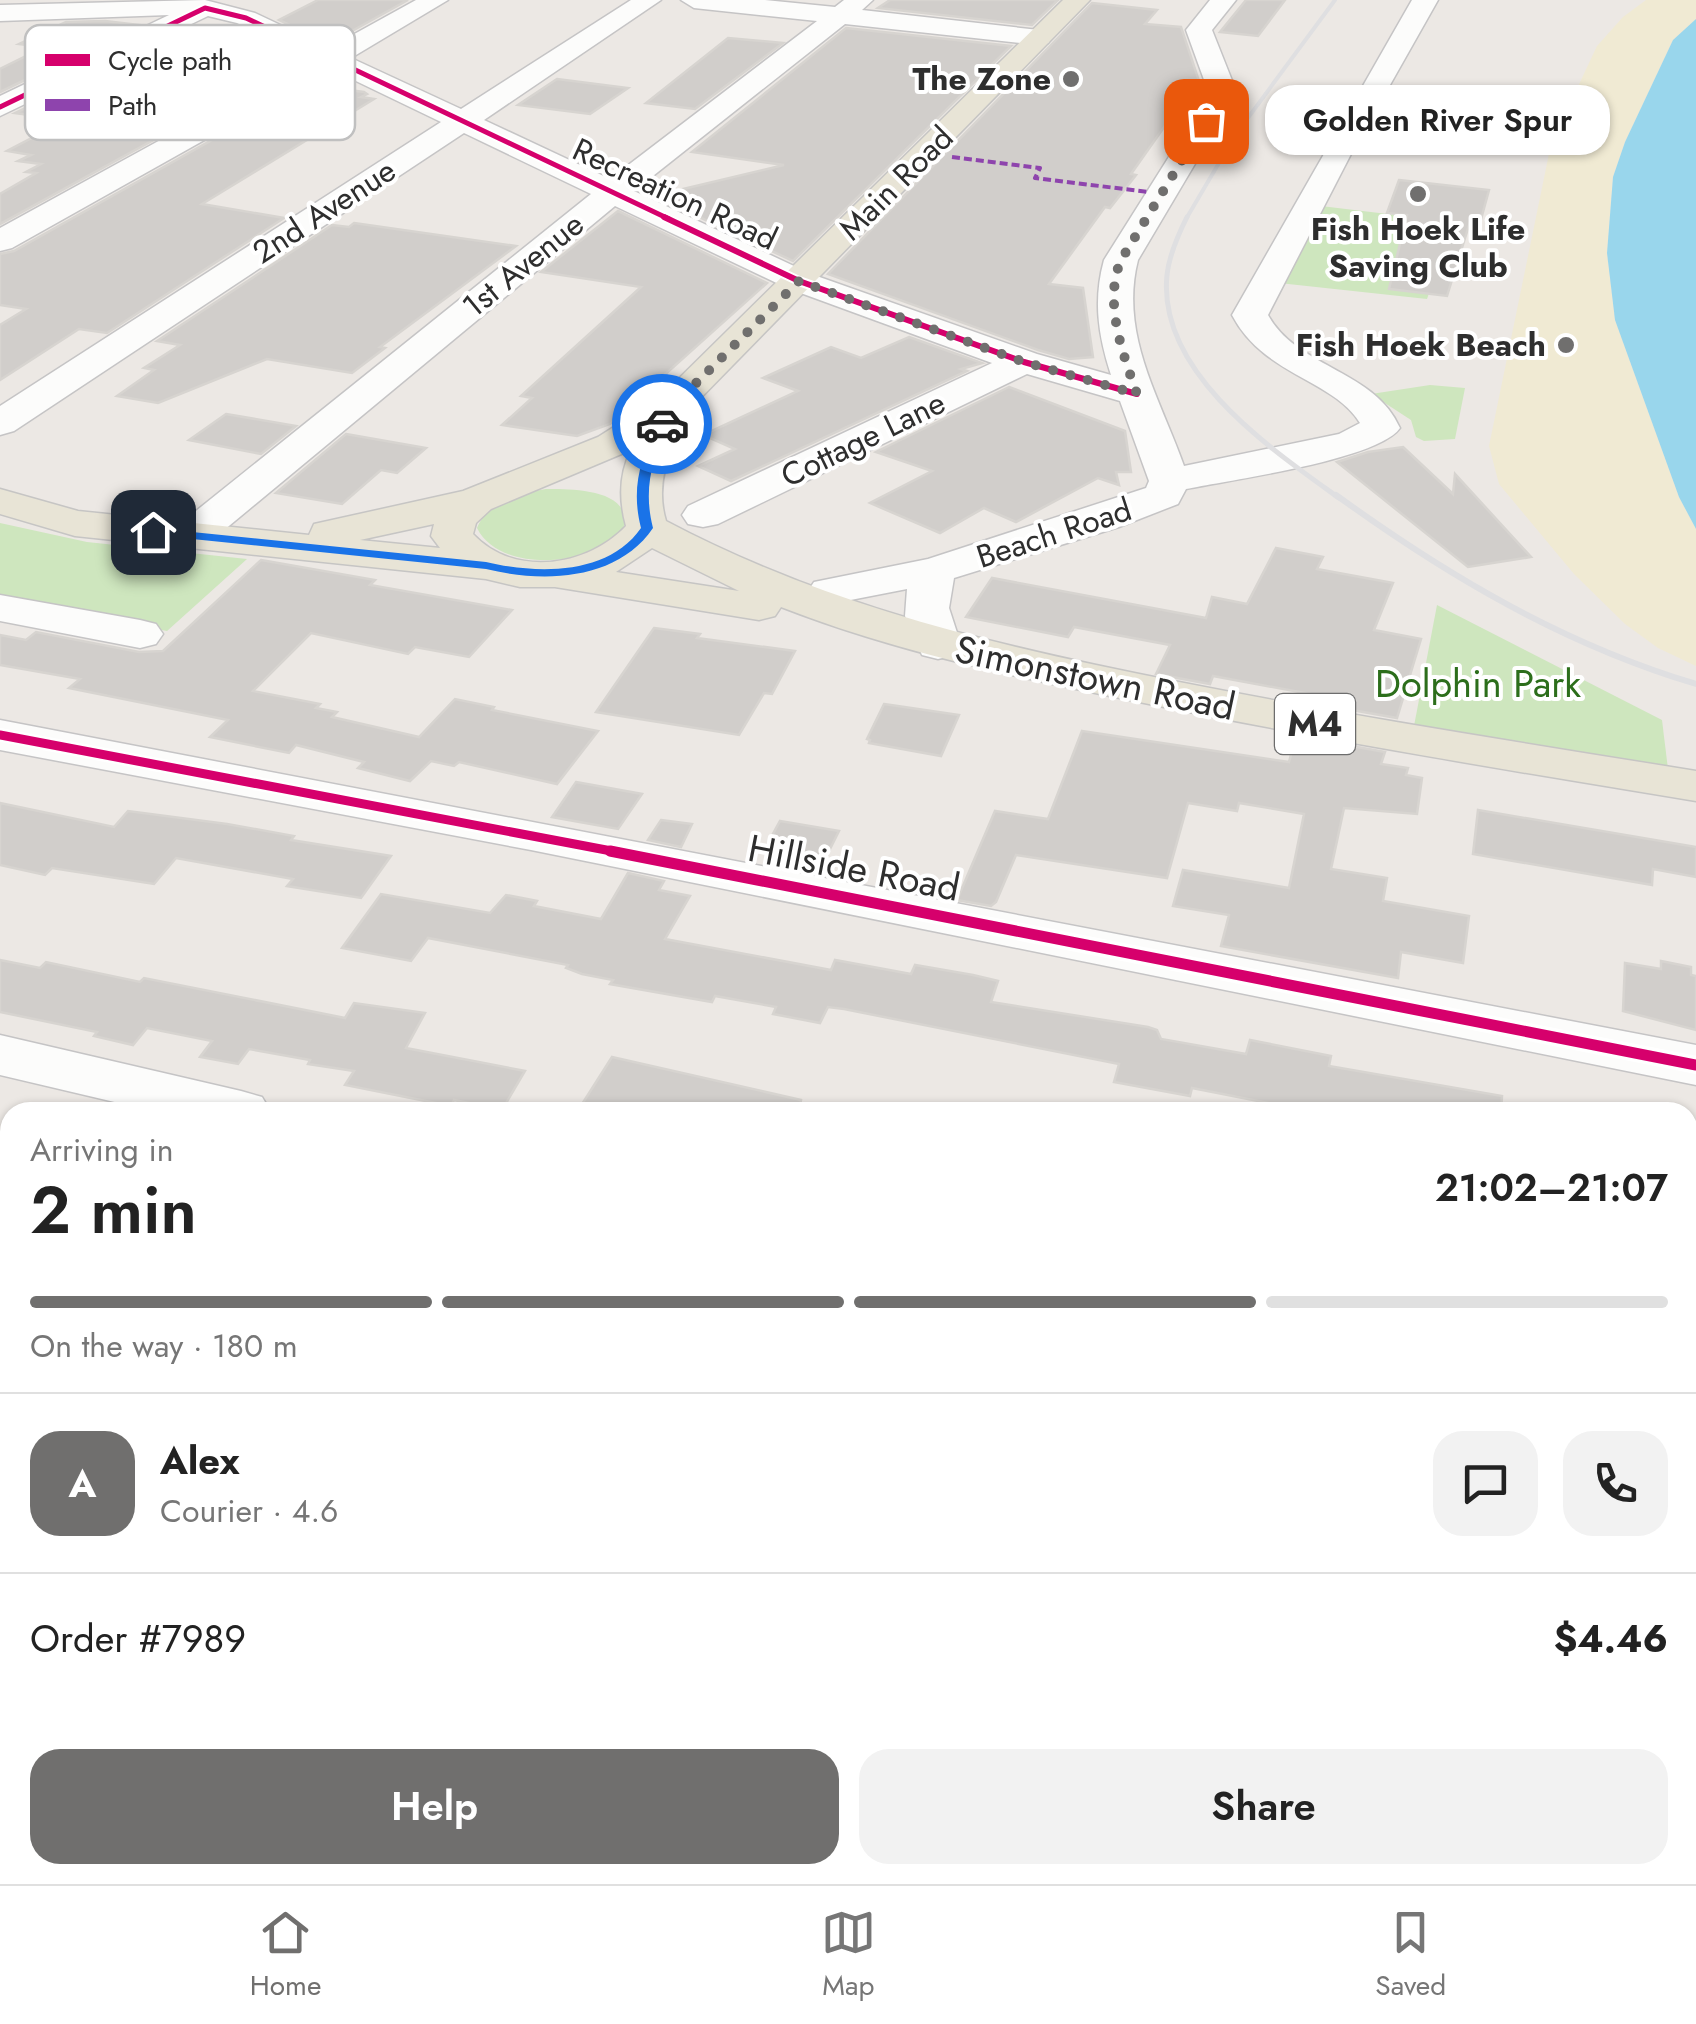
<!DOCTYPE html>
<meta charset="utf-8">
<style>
:root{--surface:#fff;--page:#f2f2f2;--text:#222;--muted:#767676;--line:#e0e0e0;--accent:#706f6e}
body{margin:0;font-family:Jost,sans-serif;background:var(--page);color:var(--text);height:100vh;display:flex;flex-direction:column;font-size:38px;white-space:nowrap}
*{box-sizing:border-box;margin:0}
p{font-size:32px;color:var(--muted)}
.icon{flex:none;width:55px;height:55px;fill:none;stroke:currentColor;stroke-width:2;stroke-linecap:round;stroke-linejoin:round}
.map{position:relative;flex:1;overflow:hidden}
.drawer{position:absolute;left:0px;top:1102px;width:1698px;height:782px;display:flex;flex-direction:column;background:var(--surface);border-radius:30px 30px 0 0;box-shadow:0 2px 8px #0004}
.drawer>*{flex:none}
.pin{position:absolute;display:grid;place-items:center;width:85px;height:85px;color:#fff;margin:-42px;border-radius:20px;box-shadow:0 5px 15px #0006}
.courier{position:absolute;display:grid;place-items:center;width:100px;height:100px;margin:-50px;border:8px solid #1a73e8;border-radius:50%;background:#fff;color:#222;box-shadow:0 2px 12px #0007}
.bubble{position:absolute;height:70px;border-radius:30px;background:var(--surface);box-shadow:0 2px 8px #0004;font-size:32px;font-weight:600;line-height:70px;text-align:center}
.summary em{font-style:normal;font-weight:600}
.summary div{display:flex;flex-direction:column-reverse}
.summary{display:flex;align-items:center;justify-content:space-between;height:170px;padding:0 30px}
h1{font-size:65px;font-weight:600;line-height:75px}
.bar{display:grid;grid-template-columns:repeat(4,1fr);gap:15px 10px;align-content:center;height:120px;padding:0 30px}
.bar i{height:12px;border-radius:8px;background:var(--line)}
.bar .active{background:var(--accent)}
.bar p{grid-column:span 4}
.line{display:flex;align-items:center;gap:25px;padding:0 30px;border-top:2px solid var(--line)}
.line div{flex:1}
.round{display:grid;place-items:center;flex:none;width:105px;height:105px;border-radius:30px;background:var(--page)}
.button{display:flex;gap:20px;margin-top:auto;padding:20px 30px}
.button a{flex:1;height:115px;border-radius:30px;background:var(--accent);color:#fff;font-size:40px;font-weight:600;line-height:115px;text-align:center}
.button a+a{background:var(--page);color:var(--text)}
.tab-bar{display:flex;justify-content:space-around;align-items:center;height:140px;border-top:2px solid var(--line);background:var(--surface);font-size:28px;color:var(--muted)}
.tab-bar a{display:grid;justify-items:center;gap:5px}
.tab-bar .active{color:var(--accent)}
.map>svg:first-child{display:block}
.green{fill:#cee6be}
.sand{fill:#f0ead3}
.water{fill:#99d6ec}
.building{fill:#d1cecb;stroke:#d7d4d0;stroke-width:2.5}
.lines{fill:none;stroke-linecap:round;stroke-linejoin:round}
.minor-casing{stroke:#c5c4c5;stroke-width:3}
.major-casing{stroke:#c6c5c4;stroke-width:3}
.minor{fill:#fcfcfb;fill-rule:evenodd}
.major{fill:#e8e4d6;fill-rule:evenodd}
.rail-far2{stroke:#dfdfe1;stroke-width:4}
.rail-far1{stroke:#dfdfe1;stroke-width:5}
.rail{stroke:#dfdfe1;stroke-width:6}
.quiet{stroke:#8e44ad;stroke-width:4;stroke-dasharray:8 4;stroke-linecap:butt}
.cycleway-far3-casing{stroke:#fff;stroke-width:9}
.cycleway-far2-casing{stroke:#fff;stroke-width:10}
.cycleway-far1-casing{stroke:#fff;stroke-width:14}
.cycleway-casing{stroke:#fff;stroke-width:18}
.cycleway-far3{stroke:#d6006c;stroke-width:5}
.cycleway-far2{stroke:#d6006c;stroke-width:6}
.cycleway-far1{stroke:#d6006c;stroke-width:9}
.cycleway{stroke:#d6006c;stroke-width:11}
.route{fill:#1a73e8}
.done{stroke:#706f6e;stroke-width:10;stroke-dasharray:0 18}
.poi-dot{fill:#706f6e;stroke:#fff;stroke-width:4}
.labels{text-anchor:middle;stroke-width:8;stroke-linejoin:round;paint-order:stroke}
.far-poi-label{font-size:32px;font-weight:bold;fill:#2e2e2e;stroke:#fff;text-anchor:end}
.far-street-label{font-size:32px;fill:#2e2e2e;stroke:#fff}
.shield{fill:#fff;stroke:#6d6d6d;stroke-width:2.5}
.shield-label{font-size:35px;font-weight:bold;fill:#2e2e2e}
.street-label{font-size:38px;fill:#2e2e2e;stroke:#fff}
.park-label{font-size:38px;fill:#2c6e1b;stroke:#fff}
.key{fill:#fff;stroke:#c0c0c0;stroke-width:2.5}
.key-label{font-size:28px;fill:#2e2e2e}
</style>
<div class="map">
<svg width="1696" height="1884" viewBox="0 0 1696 1884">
<rect width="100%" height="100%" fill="#ece8e4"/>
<g class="green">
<polygon points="1321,206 1454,222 1427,299 1279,283"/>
<polygon points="1430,385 1465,388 1455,439 1424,441 1416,437 1411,420 1371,394"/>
<path d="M 546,489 C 567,489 624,488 625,520 C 625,527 621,534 614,539 C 581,567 498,571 477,528 C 488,501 519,494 546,489 Z"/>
<polygon points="0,523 87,542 247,559 167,631 0,599"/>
<polygon points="1437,605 1662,720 1668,769 1414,726"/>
<polygon points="0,1573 10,1576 10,1875 995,1875 1024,1884 0,1884"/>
</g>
<polygon class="sand" points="1646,0 1696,0 1696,19 1673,40 1625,142 1613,177 1607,253 1615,320 1679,497 1696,529 1696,666 1658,648 1625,624 1574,574 1499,484 1489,446 1551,144 1597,46 1623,17"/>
<polygon class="water" points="1696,19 1696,529 1679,497 1615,320 1607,253 1613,177 1625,142 1673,40"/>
<g class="building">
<polygon points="318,0 408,0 350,32 319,39 279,20"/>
<polygon points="890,0 1058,0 1032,25 878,8"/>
<polygon points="1246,0 1285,0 1258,36 1220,32"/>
<polygon points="1092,3 1157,10 1145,24 1181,27 1203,93 1188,114 1174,113 1131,174 1136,175 1110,208 1105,207 1049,284 1083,288 1093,357 1069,359 1038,350 828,274"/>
<polygon points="105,21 139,25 0,92 0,69 44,47 19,44 66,22"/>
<polygon points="846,28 1011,46 793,261 654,196 784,165 692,152"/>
<polygon points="185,31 243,38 251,34 280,48 180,69 263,80 0,224 0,194 36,173 26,172 41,164 18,161 31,155 7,151 66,120 15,113"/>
<polygon points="728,38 783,43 695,109 646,103"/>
<polygon points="557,79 628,88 590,114 518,105"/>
<polygon points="310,85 364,92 367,94 361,97 374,99 202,204 284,218 107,333 79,329 0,380 0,325 26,309 0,305 0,254 14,251"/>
<polygon points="1399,180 1489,190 1480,223 1470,222 1447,296 1389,289 1407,215 1387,213"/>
<polygon points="618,211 767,283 610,424 577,436 502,425 532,398 521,396 641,287 541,272"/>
<polygon points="354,223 516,246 380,347 385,348 352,373 267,359 158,403 117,396 154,370 144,368 180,345 157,341 332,225 349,227"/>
<polygon points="909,337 982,363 961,369 967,371 731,481 698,466 735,449 703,435 798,391 763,378 831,347 861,358"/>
<polygon points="1009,387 1125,431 1131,472 1116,472 1119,485 1098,478 1016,522 984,508 940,533 870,503 932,471 876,452"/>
<polygon points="226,414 296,426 261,454 189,440"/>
<polygon points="346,434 426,448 397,473 381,470 342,504 276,493"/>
<polygon points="1403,447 1453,494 1455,474 1531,557 1468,567 1337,462 1368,452"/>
<polygon points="1276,548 1323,557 1317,569 1393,583 1374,630 1421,639 1397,718 1307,702 1310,694 1213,676 1210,684 1156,674 1170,645 1074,627 1068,637 966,617 992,578 1206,618 1212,597 1247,604"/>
<polygon points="261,560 375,580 370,585 512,610 469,657 415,647 408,654 311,633 253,691 320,704 316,708 337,712 332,717 419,737 455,699 494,707 492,710 598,731 557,784 459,762 454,766 431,761 410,781 358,768 364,762 296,745 289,753 210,737 228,720 69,688 80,679 0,665 0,635 26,640 36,632 139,652 163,651"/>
<polygon points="654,628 700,634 697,638 795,651 772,694 764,693 739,735 596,712"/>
<polygon points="884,704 959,715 941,756 869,743 870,740 867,739"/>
<polygon points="1082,731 1289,762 1296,736 1385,752 1381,764 1408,768 1406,775 1422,778 1417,814 1344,808 1331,869 1387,878 1383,901 1469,916 1463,963 1401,952 1398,978 1221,946 1229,915 1173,906 1183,870 1289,888 1304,814 1239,803 1237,811 1188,803 1167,878 1016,855 996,902 991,906 957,900 995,811 1048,819"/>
<polygon points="576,782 642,794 618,829 552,817"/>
<polygon points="0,803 114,827 128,811 227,824 294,836 291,840 391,856 361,898 287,886 293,879 176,858 154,884 52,868 45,875 0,865"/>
<polygon points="1478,810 1696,847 1696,877 1653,869 1652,885 1473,854"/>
<polygon points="661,820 692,824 681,847 648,840"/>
<polygon points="780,821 839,831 823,863 763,852"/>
<polygon points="628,873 664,881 659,890 690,896 665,939 831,970 835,960 911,974 915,965 973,975 998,981 991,1002 1148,1027 1157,1030 1161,1039 1246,1054 1250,1040 1331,1056 1329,1066 1502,1096 1501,1112 1314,1112 1192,1088 1190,1096 1114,1082 1119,1064 844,1009 828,1007 820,1023 773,1014 776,1007 715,996 712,1002 610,984 613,980 582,974 566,968 568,965 428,938 411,961 342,948 381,894 490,913 506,895 537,901 534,906 601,919"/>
<polygon points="0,960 40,968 46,962 140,982 144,978 345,1018 354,1003 425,1013 406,1048 525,1071 502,1110 454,1100 451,1106 345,1085 354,1071 308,1064 310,1060 249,1049 238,1064 200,1057 212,1041 147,1028 133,1045 94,1036 97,1032 0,1012"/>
<polygon points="1661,961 1691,967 1691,975 1696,976 1696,1030 1623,1011 1625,963 1661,969"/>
<polygon points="612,1057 801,1100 799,1112 577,1112"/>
</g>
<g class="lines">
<defs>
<g id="minor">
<path d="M 205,0 L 255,13 L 329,48 L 416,0 L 448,0 L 351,58 L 461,109 L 631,0 L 661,0 L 484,120 L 610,179 L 817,21 L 694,8 L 681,0 L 765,0 L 835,7 L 844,0 L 873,0 L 862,10 L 1048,31 L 1052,37 L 1048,43 L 1039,45 L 845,24 L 634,191 L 811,274 L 1037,354 L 1111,375 C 1098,335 1093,300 1104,260 L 1206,98 L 1207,88 L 1186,30 L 1210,0 L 1236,0 L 1212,30 L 1235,88 L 1234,98 L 1138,260 C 1119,334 1160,398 1184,466 L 1339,434 L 1360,423 C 1333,379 1264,376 1232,315 L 1412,0 L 1438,0 L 1351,154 L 1268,315 C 1297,368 1375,370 1400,428 C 1378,460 1229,480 1186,489 L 1178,504 L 1119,527 L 954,578 L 949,608 L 961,645 L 954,655 L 938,659 L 922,655 L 905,616 L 907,589 L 830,604 L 814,600 L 808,591 L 814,582 L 928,559 L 1146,488 L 1149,481 L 1120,401 L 1027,374 L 718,524 L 703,527 L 688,524 L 682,515 L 688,506 L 992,363 L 787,288 L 615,206 L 206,545 L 191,549 L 176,545 L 170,536 L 176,527 L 591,194 L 464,133 L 14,431 L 0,435 L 0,406 L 441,122 L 331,69 L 12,248 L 0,251 L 0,228 L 310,58 L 237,23 L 208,16 L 0,116 L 0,96 L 169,15 L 0,21 L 0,5 Z"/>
<polygon points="0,595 140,620 156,624 163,634 156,644 140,648 0,621"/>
<polygon points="0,720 1696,1045 1696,1085 531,850 0,750"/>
<polygon points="0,1035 241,1091 262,1097 271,1112 157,1112 0,1075"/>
<polygon points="1688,1425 1696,1427 1696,1485 1688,1483"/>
<polygon points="10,1428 10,1492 0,1495 0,1431"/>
<polygon points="0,1519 10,1522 10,1586 0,1583"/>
<polygon points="1229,1875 1342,1875 1345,1884 1233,1884"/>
</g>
<path id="major" d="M 1063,0 L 1090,0 L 688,411 C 671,448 654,481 666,521 C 828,607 1001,647 1179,682 C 1350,716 1523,743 1696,771 L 1696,801 C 1513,771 1330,741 1149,704 C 1025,679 899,653 781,607 L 775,616 L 759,620 L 555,587 L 520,587 L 486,579 L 75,536 L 0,514 L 0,489 L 78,511 L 309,535 L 314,524 L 463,491 L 598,437 L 658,399 ZM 631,450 C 619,474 619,501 626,526 C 587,567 514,578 473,534 L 476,523 L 491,509 ZM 434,524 L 431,536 L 440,548 L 360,540 ZM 652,548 L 739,591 L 616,572 Z"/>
</defs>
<use href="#minor" class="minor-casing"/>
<use href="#major" class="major-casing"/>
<use href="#minor" class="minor"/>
<use href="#major" class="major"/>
<polyline class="rail-far2" points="1186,219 1236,134 1335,0"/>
<path class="rail-far1" d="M 1187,217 C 1178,235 1169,255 1167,275 C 1157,372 1271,449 1339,498"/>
<path class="rail" d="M 1336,495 C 1448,576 1563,644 1696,684"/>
<polyline class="quiet" points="952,157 1040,168 1035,178 1148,192"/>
<defs>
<polyline id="cycleway-far3" points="0,107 205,8 246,18 669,219"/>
<polyline id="cycleway-far2" points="664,217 799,281 1024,362 1137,394"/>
<polyline id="cycleway-far1" points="0,735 622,853"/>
<polyline id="cycleway" points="610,851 1696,1065"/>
</defs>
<use href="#cycleway-far3" class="cycleway-far3-casing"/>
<use href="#cycleway-far2" class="cycleway-far2-casing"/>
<use href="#cycleway-far1" class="cycleway-far1-casing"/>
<use href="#cycleway" class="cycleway-casing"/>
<use href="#cycleway-far3" class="cycleway-far3"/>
<use href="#cycleway-far2" class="cycleway-far2"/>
<use href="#cycleway-far1" class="cycleway-far1"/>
<use href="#cycleway" class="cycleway"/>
</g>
<path class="route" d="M 662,420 L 668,424 C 652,460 643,489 653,528 C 617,581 543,583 486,569 L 153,535 L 147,532 L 153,528 L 486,562 C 536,574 608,576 641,528 C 631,489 640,460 657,424 Z"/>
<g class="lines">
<path class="done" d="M 662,424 L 672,407 L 799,281 L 1024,362 L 1137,394 C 1123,354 1103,302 1121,260 L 1206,121"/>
</g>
<g class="poi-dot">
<circle cx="1071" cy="79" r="10"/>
<circle cx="1418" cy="194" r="10"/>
<circle cx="1566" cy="345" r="10"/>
</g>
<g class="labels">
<g class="far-poi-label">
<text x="1051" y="90">The Zone</text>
<text x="1418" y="240" text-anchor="middle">Fish Hoek Life<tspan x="1418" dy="37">Saving Club</tspan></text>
<text x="1546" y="356">Fish Hoek Beach</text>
</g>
<g class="far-street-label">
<text transform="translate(896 183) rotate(-45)" y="11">Main Road</text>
<text transform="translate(675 194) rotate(25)" y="11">Recreation Road</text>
<text transform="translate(324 211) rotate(-33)" y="11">2nd Avenue</text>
<text transform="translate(523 265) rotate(-39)" y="11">1st Avenue</text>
<text transform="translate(863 439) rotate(-26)" y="11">Cottage Lane</text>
<text transform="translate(1054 533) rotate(-18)" y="11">Beach Road</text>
</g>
<rect class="shield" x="1275" y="694" width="80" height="60" rx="8"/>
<g class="shield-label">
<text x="1315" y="736">M4</text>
</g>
<g class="street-label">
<text transform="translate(1095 678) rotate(12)" y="13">Simonstown Road</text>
<text transform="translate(854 868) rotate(11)" y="13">Hillside Road</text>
</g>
<g class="park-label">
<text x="1478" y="697">Dolphin Park</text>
</g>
</g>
<rect x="25" y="25" width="330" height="115" rx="15" class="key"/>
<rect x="45" y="54" width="45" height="12" fill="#d6006c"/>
<rect x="45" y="99" width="45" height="12" fill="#8e44ad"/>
<g class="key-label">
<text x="108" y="70">Cycle path</text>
<text x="108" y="115">Path</text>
</g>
</svg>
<div class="pin" style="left:1206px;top:121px;background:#ea580c"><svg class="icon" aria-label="bag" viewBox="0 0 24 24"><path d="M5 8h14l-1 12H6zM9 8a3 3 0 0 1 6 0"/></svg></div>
<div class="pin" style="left:153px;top:532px;background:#1f2937"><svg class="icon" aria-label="home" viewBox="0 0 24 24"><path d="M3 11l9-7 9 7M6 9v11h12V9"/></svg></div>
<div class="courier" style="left:662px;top:424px"><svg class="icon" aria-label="car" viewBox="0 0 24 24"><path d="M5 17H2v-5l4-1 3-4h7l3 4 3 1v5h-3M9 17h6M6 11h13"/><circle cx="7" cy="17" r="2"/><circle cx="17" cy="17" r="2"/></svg></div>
<div class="bubble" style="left:1265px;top:85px;width:345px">Golden River Spur</div>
<section class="drawer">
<div class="summary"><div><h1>2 min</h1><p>Arriving in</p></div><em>21:02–21:07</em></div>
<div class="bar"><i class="active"></i><i class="active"></i><i class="active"></i><i></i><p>On the way · 180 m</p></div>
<div class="line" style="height:180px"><b class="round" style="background:var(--accent);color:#fff">A</b><div><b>Alex</b><p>Courier · 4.6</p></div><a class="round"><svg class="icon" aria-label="chat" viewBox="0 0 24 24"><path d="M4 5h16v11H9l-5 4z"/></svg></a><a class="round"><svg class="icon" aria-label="phone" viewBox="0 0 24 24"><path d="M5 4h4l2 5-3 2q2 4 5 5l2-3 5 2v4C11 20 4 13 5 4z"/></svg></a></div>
<div class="line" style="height:130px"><div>Order #7989</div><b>$4.46</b></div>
<div class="button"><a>Help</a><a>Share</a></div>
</section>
</div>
<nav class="tab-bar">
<a class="active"><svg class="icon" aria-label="home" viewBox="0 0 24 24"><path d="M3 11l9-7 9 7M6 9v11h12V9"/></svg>Home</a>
<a><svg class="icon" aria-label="map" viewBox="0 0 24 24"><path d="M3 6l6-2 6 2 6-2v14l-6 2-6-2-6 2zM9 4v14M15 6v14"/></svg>Map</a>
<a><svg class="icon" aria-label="saved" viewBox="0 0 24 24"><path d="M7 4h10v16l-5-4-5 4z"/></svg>Saved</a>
</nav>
